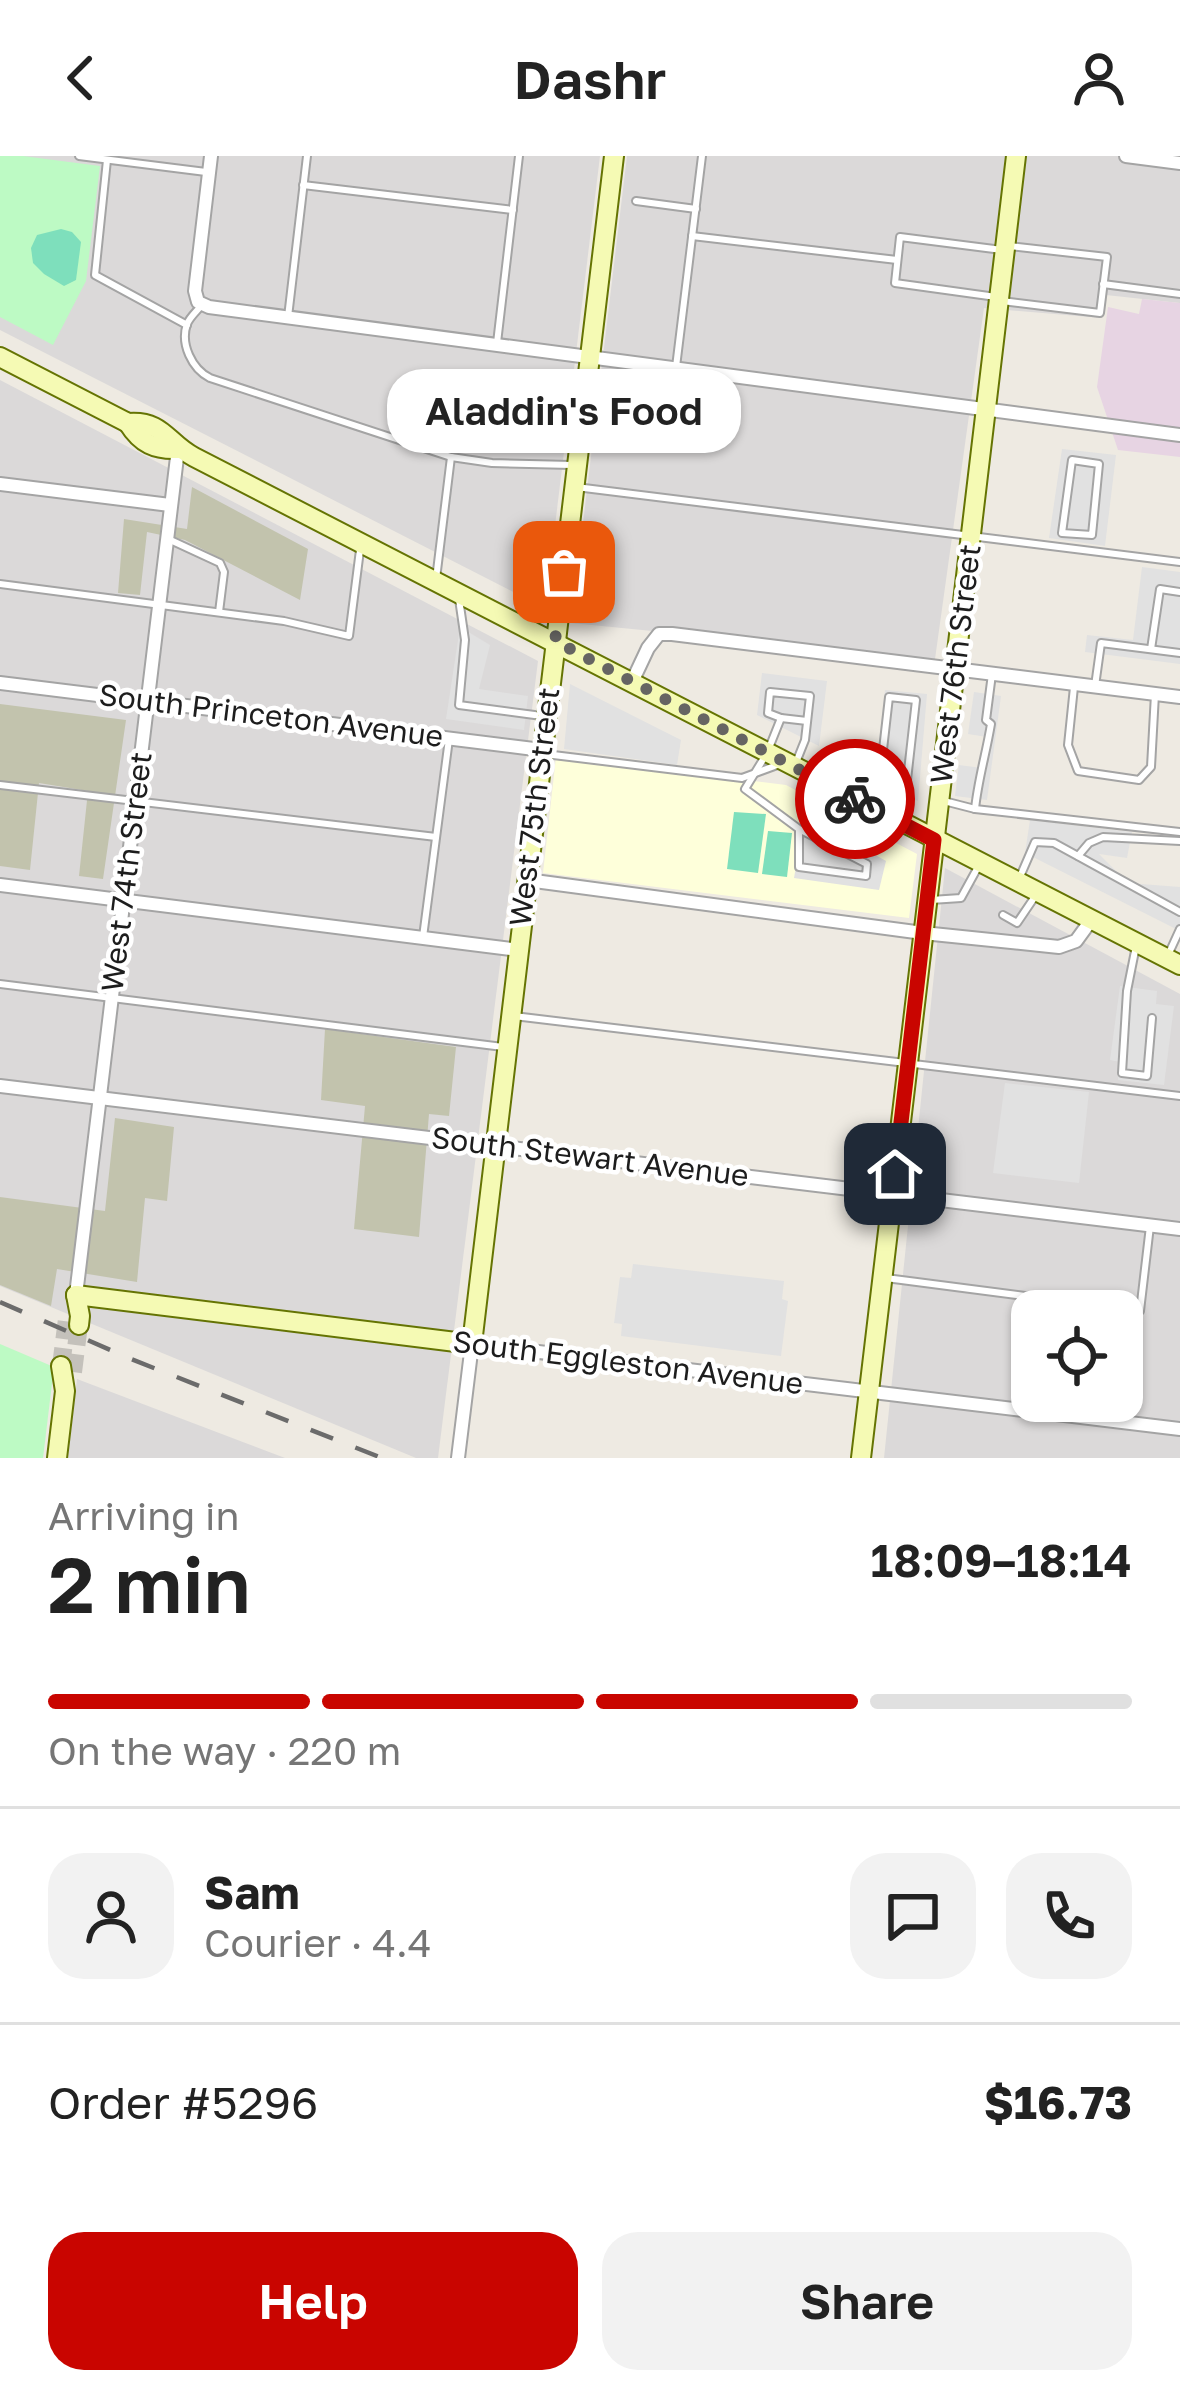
<!DOCTYPE html>
<meta charset="utf-8">
<style>
:root{--surface:#fff;--page:#f2f2f2;--text:#222;--muted:#767676;--line:#e0e0e0;--accent:#c90500}
body{margin:0;font-family:"Golos Text",sans-serif;background:var(--page);color:var(--text);height:100vh;display:flex;flex-direction:column;font-size:45px;white-space:nowrap}
*{box-sizing:border-box;margin:0}
p{font-size:39px;color:var(--muted)}
.icon{flex:none;width:66px;height:66px;fill:none;stroke:currentColor;stroke-width:2;stroke-linecap:round;stroke-linejoin:round}
.map{position:relative;height:1302px;overflow:hidden}
.sheet{display:flex;flex-direction:column;background:var(--surface);flex:1}
.sheet>*{flex:none}
.buttons{position:absolute;left:1011px;top:1134px;display:grid;gap:24px}
.buttons a{display:grid;place-items:center;width:132px;height:132px;border-radius:24px;background:var(--surface);box-shadow:0 3px 9px #0004;font-size:60px}
.pin{position:absolute;display:grid;place-items:center;width:102px;height:102px;color:#fff;margin:-51px;border-radius:24px;box-shadow:0 6px 18px #0006}
.courier{position:absolute;display:grid;place-items:center;width:120px;height:120px;margin:-60px;border:9px solid #c90500;border-radius:50%;background:#fff;color:#222;box-shadow:0 3px 15px #0007}
.bubble{position:absolute;height:84px;border-radius:36px;background:var(--surface);box-shadow:0 3px 9px #0004;font-size:39px;font-weight:600;line-height:84px;text-align:center}
.overview em{font-style:normal;font-weight:600}
.overview div{display:flex;flex-direction:column-reverse}
.overview{display:flex;align-items:center;justify-content:space-between;height:204px;padding:0 48px}
h1{font-size:78px;font-weight:600;line-height:90px}
.bar{display:grid;grid-template-columns:repeat(4,1fr);gap:18px 12px;align-content:center;height:144px;padding:0 48px}
.bar i{height:15px;border-radius:9px;background:var(--line)}
.bar .selected{background:var(--accent)}
.bar p{grid-column:span 4}
.line{display:flex;align-items:center;gap:30px;padding:0 48px;border-top:3px solid var(--line)}
.line div{flex:1}
.round{display:grid;place-items:center;flex:none;width:126px;height:126px;border-radius:36px;background:var(--page)}
.action{display:flex;gap:24px;margin-top:auto;padding:24px 48px}
.action a{flex:1;height:138px;border-radius:36px;background:var(--accent);color:#fff;font-size:48px;font-weight:600;line-height:138px;text-align:center}
.action a+a{background:var(--page);color:var(--text)}
header{display:flex;justify-content:space-between;align-items:center;height:156px;padding:0 48px;background:var(--surface);font-size:54px;font-weight:600}
.map>svg:first-child{display:block}
.residential{fill:#dbd9d9;fill-rule:evenodd}
.industrial{fill:#e7d4e3}
.education{fill:#feffda}
.construction{fill:#c2c3ad}
.park{fill:#bdfac4}
.pitch{fill:#7edfbc}
.parking{fill:#e1e1e1}
.lines{fill:none;stroke-linecap:round;stroke-linejoin:round}
.secondary-tunnel{stroke:#c4c1bb;stroke-width:18;stroke-dasharray:18 9;stroke-linecap:butt}
.lane-casing{stroke:#a4a4a4;stroke-width:10}
.street-casing{stroke:#a4a4a4;stroke-width:16}
.secondary-casing{stroke:#657403;stroke-width:22}
.lane{stroke:#fff;stroke-width:6}
.street{stroke:#fff;stroke-width:12}
.secondary{stroke:#f5fab4;stroke-width:18}
.rail{stroke:#6b6b6b;stroke-width:4.5;stroke-dasharray:24 24;stroke-linecap:butt}
.done{stroke:#666562;stroke-width:12;stroke-dasharray:0 21.6}
.route{stroke:#c90500;stroke-width:15}
.labels{text-anchor:middle;stroke-width:9;stroke-linejoin:round;paint-order:stroke}
.street-label{font-size:30px;fill:#1d1d1d;stroke:#fff}
</style>
<header><svg class="icon" aria-label="back" viewBox="0 0 24 24"><path d="M15 5l-7 7 7 7"/></svg>Dashr<svg class="icon" aria-label="person" viewBox="0 0 24 24"><circle cx="12" cy="8" r="4"/><path d="M4 21q1-7 8-7t8 7"/></svg></header>
<div class="map">
<svg width="1180" height="1302" viewBox="0 0 1180 1302">
<rect width="100%" height="100%" fill="#eeeae2"/>
<g class="residential">
<polygon points="0,0 600,0 545,452 0,174"/>
<polygon points="627,0 1180,0 1180,147 1106,139 1102,162 984,152 935,503 571,467"/>
<polygon points="0,224 538,505 438,1302 416,1302 0,1130"/>
<path d="M 945,712 L 1180,838 L 1180,1302 L 884,1302 ZM 1032,1155 L 1122,1155 L 1122,1245 L 1032,1245 Z"/>
<polygon points="77,1223 285,1302 68,1302"/>
</g>
<polygon class="industrial" points="1142,143 1180,147 1180,301 1118,294 1097,231 1108,151 1139,158"/>
<polygon class="education" points="556,601 786,629 917,698 909,762 543,717"/>
<g class="construction">
<polygon points="192,331 308,393 300,444 185,384 147,376 140,439 118,437 124,363 187,373"/>
<polygon points="0,548 126,564 103,723 79,720 88,635 39,627 30,714 0,710"/>
<polygon points="325,873 456,891 449,960 429,958 419,1081 354,1073 365,950 321,944"/>
<polygon points="115,962 174,971 167,1045 145,1042 137,1126 57,1113 51,1150 0,1129 0,1041 105,1055"/>
</g>
<g class="park">
<polygon points="0,0 23,0 100,10 86,125 53,189 0,161"/>
<polygon points="0,1188 54,1211 43,1302 0,1302"/>
</g>
<g class="pitch">
<polygon points="61,73 72,76 81,86 76,124 64,130 44,118 33,107 31,92 37,79"/>
<polygon points="734,656 766,658 758,717 727,713"/>
<polygon points="768,675 792,677 787,721 762,718"/>
</g>
<g class="parking">
<polygon points="1062,293 1116,299 1105,390 1049,382"/>
<polygon points="1142,411 1180,416 1180,508 1085,496 1087,479 1133,484"/>
<polygon points="460,471 490,489 479,533 528,540 524,574 446,563"/>
<polygon points="762,517 827,525 819,590 757,559"/>
<polygon points="570,528 681,584 677,609 564,593"/>
<polygon points="885,534 927,538 918,645 875,621"/>
<polygon points="974,536 1001,540 987,644 955,640 959,609 982,612 987,581 968,578"/>
<polygon points="805,659 886,705 879,734 794,722"/>
<polygon points="1030,664 1132,676 1127,702 1099,698 1128,727 1180,731 1180,775 1025,697"/>
<polygon points="1120,830 1157,835 1156,848 1174,850 1164,929 1118,924 1120,906 1110,904"/>
<polygon points="1005,927 1089,936 1079,1027 993,1017"/>
<polygon points="633,1108 784,1125 782,1143 788,1145 781,1200 621,1180 622,1168 614,1167 620,1121 631,1122"/>
</g>
<g class="lines">
<g class="secondary-tunnel">
<polyline points="61,1210 67,1163"/>
<polyline points="73,1216 79,1169"/>
</g>
<defs>
<g id="lane">
<polyline points="79,0 206,16"/>
<polyline points="107,4 95,119 187,169"/>
<polyline points="303,29 513,54"/>
<polyline points="636,45 696,53"/>
<polyline points="692,80 897,104"/>
<polyline points="1103,128 1180,138"/>
<polyline points="996,141 895,127 900,81 1002,94"/>
<polyline points="1002,145 1100,157 1107,101 1010,90"/>
<path d="M 200,151 C 196,156 190,161 187,168 C 180,188 192,213 210,222 L 451,301 L 492,307 L 572,309"/>
<polyline points="288,161 307,0"/>
<polyline points="497,187 519,0"/>
<polyline points="676,211 702,0"/>
<polygon points="1072,304 1099,308 1092,379 1062,377"/>
<polyline points="576,331 1180,406"/>
<polyline points="532,372 564,375"/>
<polyline points="166,382 220,407 224,416 219,456"/>
<polyline points="436,423 451,301"/>
<polyline points="0,428 284,465 349,480 360,394"/>
<polyline points="459,443 465,484 459,549 542,560"/>
<polyline points="1151,493 1160,433 1180,436"/>
<polyline points="1095,530 1101,487 1180,497"/>
<polyline points="1074,531 1068,589 1078,615 1139,624 1151,611 1155,538"/>
<polyline points="781,562 807,565"/>
<polyline points="545,598 742,622 780,608"/>
<polyline points="795,609 805,584 810,540 770,536 768,557 781,562 767,597 745,633 799,673 867,708 866,720 799,711 799,673"/>
<polyline points="0,629 436,681"/>
<polyline points="871,644 880,620 889,541 916,544 906,633 897,661"/>
<polyline points="940,644 975,653 1180,676"/>
<path d="M 975,653 C 978,624 986,598 991,568 L 986,564 L 992,518"/>
<polyline points="1078,700 1089,687 1103,681 1180,685"/>
<polyline points="1019,723 1035,686 1054,687 1180,756"/>
<polyline points="931,744 961,742 978,711"/>
<polyline points="1003,759 1017,767 1036,739"/>
<polyline points="423,781 449,583"/>
<polyline points="1136,790 1127,835 1122,917 1147,920 1152,862"/>
<polyline points="1169,797 1180,773"/>
<polyline points="0,828 503,891"/>
<polyline points="514,860 1180,940"/>
<polyline points="886,1122 1140,1155 1150,1070"/>
</g>
<g id="street">
<polyline points="211,0 195,135 198,146 209,151 1180,279"/>
<polyline points="1126,0 1180,7"/>
<polyline points="0,328 170,349"/>
<polyline points="632,526 648,492 659,478 672,478 1180,541"/>
<polyline points="0,527 542,594"/>
<polyline points="527,724 923,777 1059,791 1076,785 1092,763"/>
<polyline points="0,729 519,794"/>
<polyline points="0,930 1180,1073"/>
<polyline points="76,1139 178,293"/>
<polyline points="458,1302 472,1188 1180,1273"/>
</g>
<g id="secondary">
<path d="M 0,201 L 128,267 C 163,264 167,287 194,301 L 1180,809"/>
<path d="M 128,267 C 141,288 155,294 178,293"/>
<polyline points="76,1139 472,1188 614,0"/>
<polyline points="76,1139 80,1160 79,1169"/>
<polyline points="57,1302 65,1235 61,1210"/>
<polyline points="861,1302 1016,0"/>
</g>
</defs>
<use href="#lane" class="lane-casing"/>
<use href="#street" class="street-casing"/>
<use href="#secondary" class="secondary-casing"/>
<use href="#lane" class="lane"/>
<use href="#street" class="street"/>
<use href="#secondary" class="secondary"/>
<polyline class="rail" points="0,1146 131,1203 382,1302"/>
</g>
<g class="lines">
<polyline class="done" points="564,416 555,485 855,643"/>
<polyline class="route" points="855,643 934,684 895,1018"/>
</g>
<g class="labels">
<g class="street-label">
<text transform="translate(956 508) rotate(-83)" y="10">West 76th Street</text>
<text transform="translate(271 560) rotate(7)" y="10">South Princeton Avenue</text>
<text transform="translate(535 651) rotate(-83)" y="10">West 75th Street</text>
<text transform="translate(127 716) rotate(-83)" y="10">West 74th Street</text>
<text transform="translate(590 1001) rotate(7)" y="10">South Stewart Avenue</text>
<text transform="translate(628 1207) rotate(7)" y="10">South Eggleston Avenue</text>
</g>
</g>
</svg>
<div class="buttons">
<a><svg class="icon" aria-label="locate" viewBox="0 0 24 24"><circle cx="12" cy="12" r="6"/><path d="M12 2v4M12 18v4M2 12h4M18 12h4"/></svg></a>
</div>
<div class="pin" style="left:564px;top:416px;background:#ea580c"><svg class="icon" aria-label="bag" viewBox="0 0 24 24"><path d="M5 8h14l-1 12H6zM9 8a3 3 0 0 1 6 0"/></svg></div>
<div class="pin" style="left:895px;top:1018px;background:#1f2937"><svg class="icon" aria-label="home" viewBox="0 0 24 24"><path d="M3 11l9-7 9 7M6 9v11h12V9"/></svg></div>
<div class="courier" style="left:855px;top:643px"><svg class="icon" aria-label="bike" viewBox="0 0 24 24"><circle cx="6" cy="16" r="4"/><circle cx="18" cy="16" r="4"/><path d="M6 16l4-8h5l3 8M10 8l3 8H6M13 5h3"/></svg></div>
<div class="bubble" style="left:387px;top:213px;width:354px">Aladdin's Food</div>
</div>
<section class="sheet">
<div class="overview"><div><h1>2 min</h1><p>Arriving in</p></div><em>18:09–18:14</em></div>
<div class="bar"><i class="selected"></i><i class="selected"></i><i class="selected"></i><i></i><p>On the way · 220 m</p></div>
<div class="line" style="height:216px"><a class="round"><svg class="icon" aria-label="person" viewBox="0 0 24 24"><circle cx="12" cy="8" r="4"/><path d="M4 21q1-7 8-7t8 7"/></svg></a><div><b>Sam</b><p>Courier · 4.4</p></div><a class="round"><svg class="icon" aria-label="chat" viewBox="0 0 24 24"><path d="M4 5h16v11H9l-5 4z"/></svg></a><a class="round"><svg class="icon" aria-label="phone" viewBox="0 0 24 24"><path d="M5 4h4l2 5-3 2q2 4 5 5l2-3 5 2v4C11 20 4 13 5 4z"/></svg></a></div>
<div class="line" style="height:156px"><div>Order #5296</div><b>$16.73</b></div>
<div class="action"><a>Help</a><a>Share</a></div>
</section>
